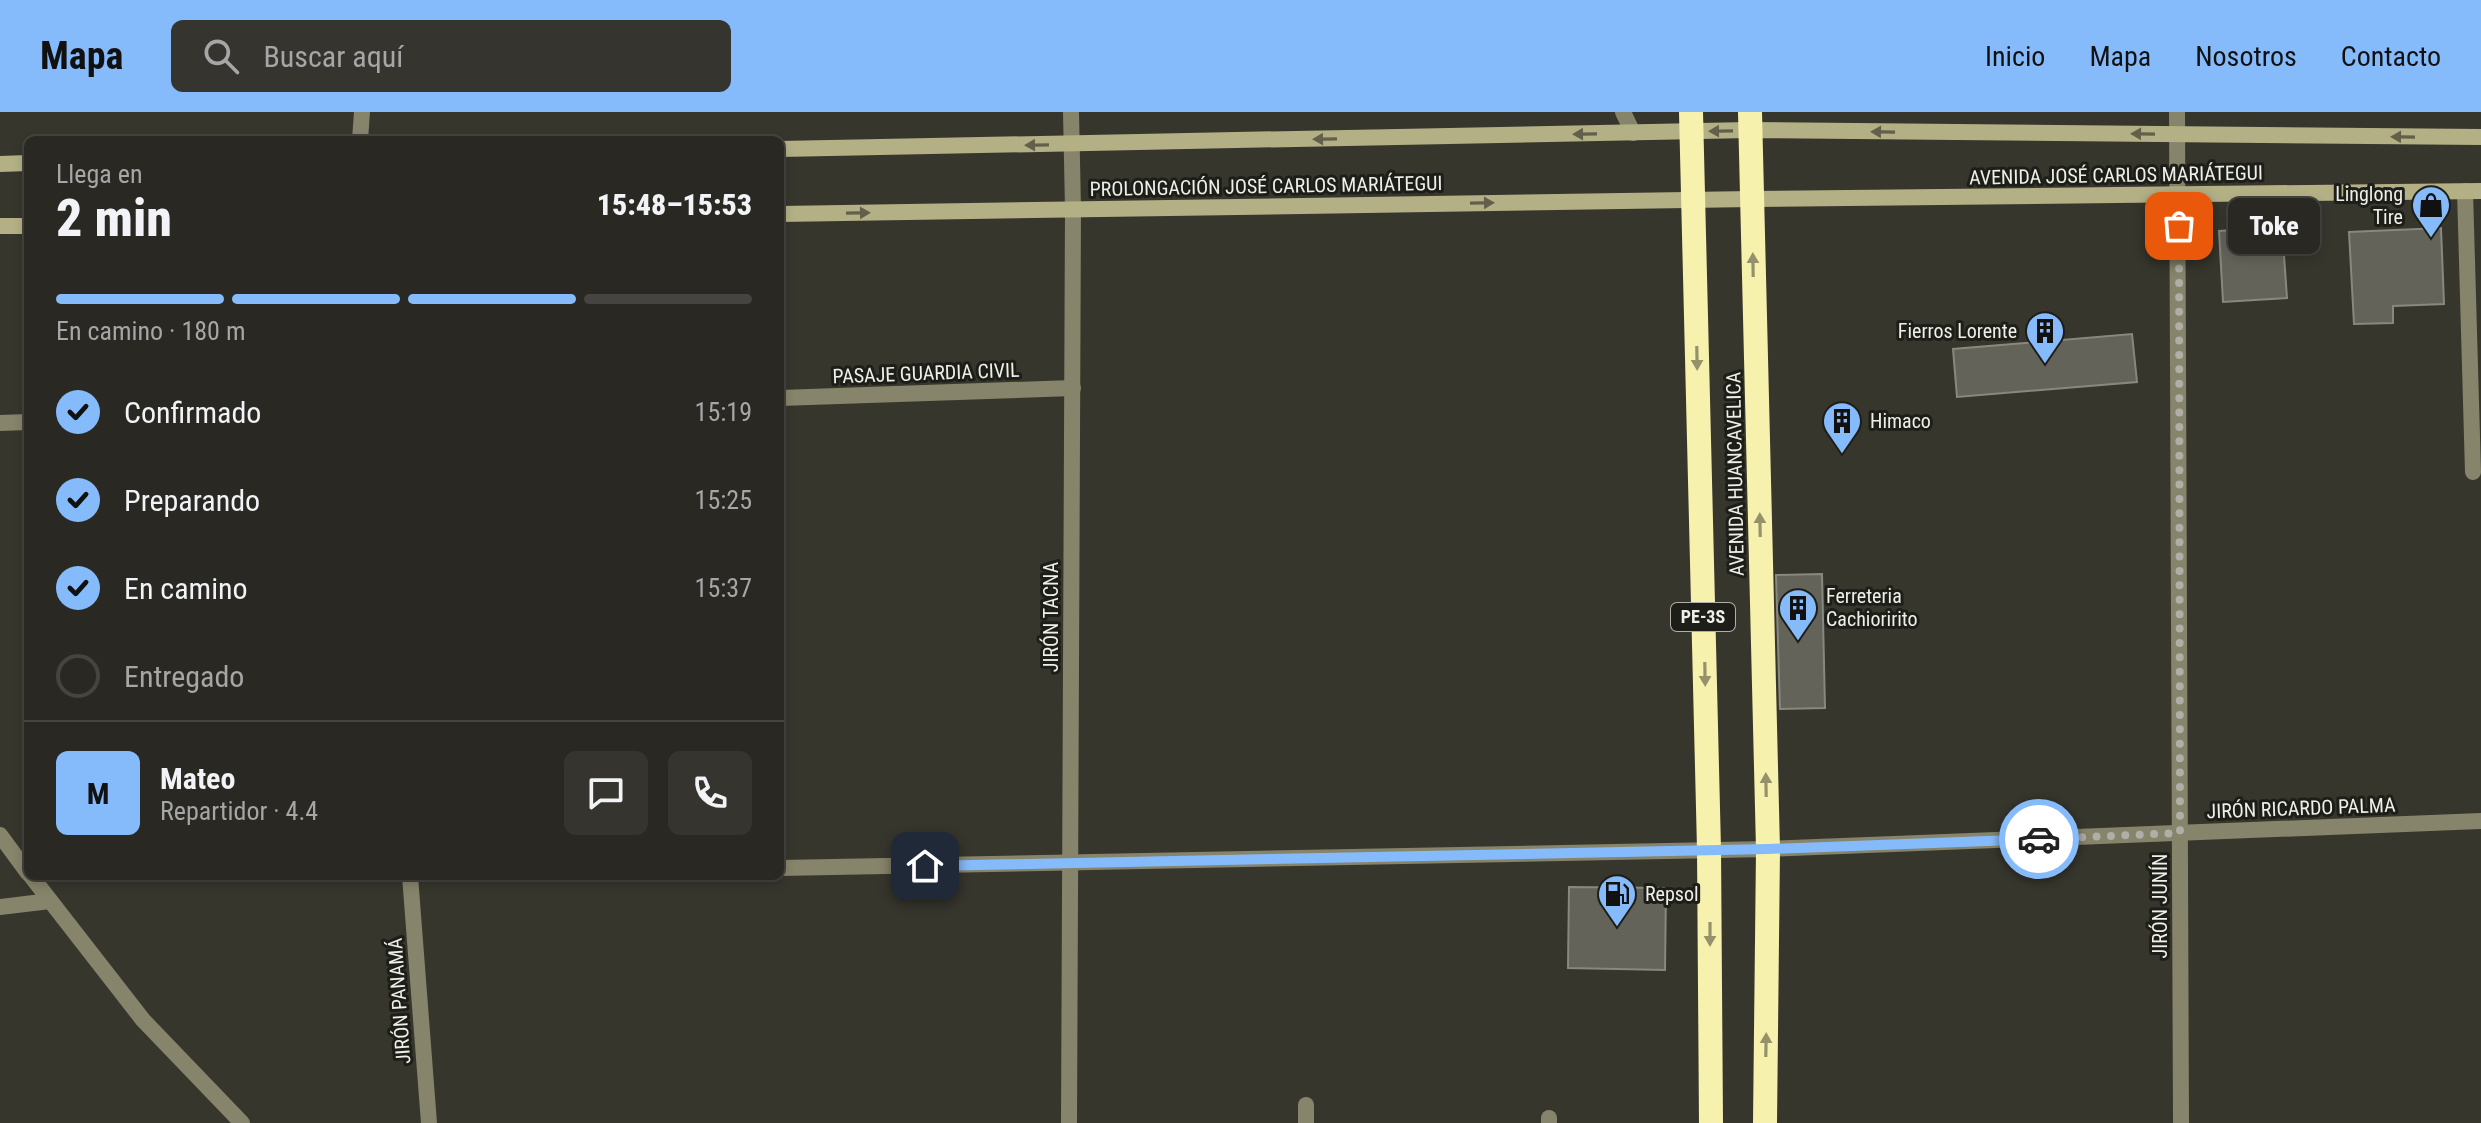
<!DOCTYPE html>
<html lang="es">
<meta charset="utf-8">
<style>
:root{--surface:#292822;--page:#35342f;--text:#f1f3f6;--muted:#a5a6a5;--line:#454440;--accent:#86bbfb}
body{margin:0;font-family:"Roboto Condensed",sans-serif;background:var(--page);color:var(--text);height:100vh;display:flex;flex-direction:column;font-size:30px;white-space:nowrap}
*{box-sizing:border-box;margin:0}
p{font-size:26px;color:var(--muted)}
.icon{flex:none;width:44px;height:44px;fill:none;stroke:currentColor;stroke-width:2;stroke-linecap:round;stroke-linejoin:round}
.map{position:relative;flex:1;overflow:hidden}
.panel{position:absolute;left:24px;top:24px;width:760px;height:744px;display:flex;flex-direction:column;background:var(--surface);border-radius:12px;box-shadow:0 4px 12px #0003,0 0 0 2px var(--line)}
.panel>*{flex:none}
.pin{position:absolute;display:grid;place-items:center;width:68px;height:68px;color:#fff;margin:-34px;border-radius:16px;box-shadow:0 4px 12px #0006}
.courier{position:absolute;display:grid;place-items:center;width:80px;height:80px;margin:-40px;border:6px solid #86bbfb;border-radius:50%;background:#fff;color:#222;box-shadow:0 2px 10px #0007}
.bubble{position:absolute;height:56px;border-radius:12px;background:var(--surface);box-shadow:0 4px 12px #0003,0 0 0 2px var(--line);font-size:26px;font-weight:800;line-height:56px;text-align:center}
.summary em{font-style:normal;font-weight:800}
.summary div{display:flex;flex-direction:column-reverse}
.summary{display:flex;align-items:center;justify-content:space-between;height:136px;padding:0 32px}
h1{font-size:52px;font-weight:800;line-height:60px}
.bar{display:grid;grid-template-columns:repeat(4,1fr);gap:12px 8px;align-content:center;height:96px;padding:0 32px}
.bar i{height:10px;border-radius:6px;background:var(--line)}
.bar .on{background:var(--accent)}
.bar p{grid-column:span 4}
.line{display:flex;align-items:center;gap:20px;padding:0 32px;border-top:2px solid var(--line)}
.line div{flex:1}
.round{display:grid;place-items:center;flex:none;width:84px;height:84px;border-radius:12px;background:var(--page)}
ol{padding:0 32px;list-style:none}
li{display:flex;align-items:center;gap:24px;height:88px}
li p{margin-inline-start:auto}
li .icon{padding:8px;border-radius:50%;background:var(--accent);color:#111;stroke-width:4}
li:last-child{color:var(--muted)}
li i{width:44px;height:44px;border:4px solid var(--line);border-radius:50%}
header{display:flex;align-items:center;gap:48px;box-sizing:border-box;height:112px;padding:0 40px;background:var(--accent);color:#111}
header strong{font-size:38px}
nav{display:flex;gap:44px;margin-inline-start:auto;font-size:28px}
.search{width:560px;height:72px;background:var(--page);display:flex;align-items:center;gap:20px;box-sizing:border-box;padding:0 28px;border-radius:12px;color:var(--muted);font-size:30px}
.map>svg:first-child{display:block}
.building{fill:#646359;stroke:#88887d;stroke-width:2}
.lines{fill:none;stroke-linecap:round;stroke-linejoin:round}
.lane{stroke:#86846a;stroke-width:16}
.street{stroke:#86846a;stroke-width:16}
.secondary{stroke:#b4b086;stroke-width:16}
.highway{stroke:#f7f1ae;stroke-width:24}
.oneway{fill:#62604a}
.oneway2{fill:#95926b}
.done{stroke:#afaea7;stroke-width:8;stroke-dasharray:0 14.4}
.route{stroke:#86bbfb;stroke-width:10}
.labels{text-anchor:middle;stroke-width:6;stroke-linejoin:round;paint-order:stroke}
.shield{fill:#1e1e19;stroke:#b0b0ab;stroke-width:2}
.shield-label{font-size:18px;font-weight:bold;fill:#efefe9}
.street-label{font-size:20px;fill:#efefe9;stroke:#1e1e19}
.poi-label{font-size:20px;fill:#efefe9;stroke:#1e1e19;text-anchor:start}
</style>
<header>
<strong>Mapa</strong>
<div class="search"><svg class="icon" aria-label="search" viewBox="0 0 24 24"><circle cx="10" cy="10" r="6"/><path d="M15 15l6 6"/></svg>Buscar aquí</div>
<nav><a>Inicio</a><a>Mapa</a><a>Nosotros</a><a>Contacto</a></nav>
</header>
<div class="map">
<svg width="2481" height="1011" viewBox="0 0 2481 1011">
<rect width="100%" height="100%" fill="#37362d"/>
<g class="building">
<polygon points="2282,115 2287,186 2223,190 2219,119"/>
<polygon points="2441,116 2444,192 2393,194 2393,211 2354,212 2349,120"/>
<polygon points="2132,222 2137,270 1957,285 1953,237"/>
<polygon points="1822,462 1825,596 1780,597 1776,463"/>
<polygon points="1569,775 1666,776 1665,858 1568,856"/>
</g>
<g class="lines">
<g class="lane">
<polyline points="1623,0 1633,21"/>
<polyline points="2465,79 2473,360"/>
<polyline points="1306,993 1306,1011"/>
<polyline points="1549,1006 1549,1011"/>
</g>
<g class="street">
<polyline points="2177,0 2181,1011"/>
<polyline points="360,28 362,0"/>
<polyline points="780,286 1073,276"/>
<polyline points="0,311 28,310"/>
<polyline points="0,723 28,761"/>
<polyline points="780,756 1768,737 2481,709"/>
<polyline points="31,764 143,908 242,1011"/>
<polyline points="410,764 429,1011"/>
<polyline points="0,795 50,789"/>
<polyline points="1069,1011 1073,97 1071,0"/>
</g>
<g class="secondary">
<polyline points="780,37 1750,18 2481,25"/>
<polyline points="0,52 28,51"/>
<polyline points="780,102 1752,87 2481,79"/>
<polyline points="0,114 28,114"/>
</g>
<g class="highway">
<polyline points="1691,0 1709,737 1711,1011"/>
<polyline points="1750,0 1768,737 1765,1011"/>
</g>
</g>
<defs><path id="oneway-solid" d="M-6-.8H1V-3.2L6.5 0L1 3.2V.8H-6Z" transform="scale(2)"/></defs>
<g class="oneway">
<use href="#oneway-solid" transform="translate(1721 19) rotate(179)"/>
<use href="#oneway-solid" transform="translate(1883 20) rotate(-179)"/>
<use href="#oneway-solid" transform="translate(1585 22) rotate(179)"/>
<use href="#oneway-solid" transform="translate(2143 22) rotate(-179)"/>
<use href="#oneway-solid" transform="translate(2403 25) rotate(-179)"/>
<use href="#oneway-solid" transform="translate(1325 27) rotate(179)"/>
<use href="#oneway-solid" transform="translate(1037 33) rotate(179)"/>
<use href="#oneway-solid" transform="translate(1482 91) rotate(-1)"/>
<use href="#oneway-solid" transform="translate(858 101) rotate(-1)"/>
</g>
<g class="oneway2">
<use href="#oneway-solid" transform="translate(1753 153) rotate(-91)"/>
<use href="#oneway-solid" transform="translate(1697 246) rotate(89)"/>
<use href="#oneway-solid" transform="translate(1760 413) rotate(-91)"/>
<use href="#oneway-solid" transform="translate(1705 562) rotate(89)"/>
<use href="#oneway-solid" transform="translate(1766 673) rotate(-91)"/>
<use href="#oneway-solid" transform="translate(1710 822) rotate(90)"/>
<use href="#oneway-solid" transform="translate(1766 933) rotate(-89)"/>
</g>
<g class="lines">
<polyline class="done" points="2039,727 2180,721 2179,114"/>
<polyline class="route" points="925,754 1768,737 2039,727"/>
</g>
<defs>
<symbol id="shop-pin" viewBox="-11 -11 22 30"><path d="M0 17L-7.5 6A9.5 9.5 0 1 1 7.5 6Z" fill="#86bbfb" stroke="#1e1e19"/><path d="M-5-2.5h2.3a2.7 3.5 0 0 1 5.4 0H5L5.5 6h-11ZM-1.5-2.5h3a1.5 2.3 0 0 0-3 0Z" fill="#111"/></symbol>
<symbol id="building-pin" viewBox="-11 -11 22 30"><path d="M0 17L-7.5 6A9.5 9.5 0 1 1 7.5 6Z" fill="#86bbfb" stroke="#1e1e19"/><path d="M-4-6H4V6H1V3H-1V6H-4ZM-2.5-4.3h1.7v1.8h-1.7ZM.8-4.3h1.7v1.8H.8ZM-2.5-1h1.7V.8h-1.7ZM.8-1h1.7V.8H.8Z" fill="#111"/></symbol>
<symbol id="fuel-pin" viewBox="-11 -11 22 30"><path d="M0 17L-7.5 6A9.5 9.5 0 1 1 7.5 6Z" fill="#86bbfb" stroke="#1e1e19"/><path d="M-5.5-6h7V0h2V4h1.3V-2.5L3-4.5l.8-.8L6-3V5H2.5V1h-1V6h-7ZM-4.2-4.7v3.2H.2V-4.7Z" fill="#111"/></symbol>
</defs>
<g fill-rule="evenodd">
<use href="#shop-pin" x="2409" y="71" width="44" height="60"/>
<use href="#building-pin" x="2023" y="197" width="44" height="60"/>
<use href="#building-pin" x="1820" y="287" width="44" height="60"/>
<use href="#building-pin" x="1776" y="474" width="44" height="60"/>
<use href="#fuel-pin" x="1595" y="760" width="44" height="60"/>
</g>
<g class="labels">
<rect class="shield" x="1671" y="491" width="64" height="28" rx="6"/>
<g class="shield-label">
<text x="1703" y="511">PE-3S</text>
</g>
<g class="street-label">
<text transform="translate(2116 63) rotate(-1)" y="7">AVENIDA JOSÉ CARLOS MARIÁTEGUI</text>
<text transform="translate(1266 74) rotate(-1)" y="7">PROLONGACIÓN JOSÉ CARLOS MARIÁTEGUI</text>
<text transform="translate(926 261) rotate(-2)" y="7">PASAJE GUARDIA CIVIL</text>
<text transform="translate(1735 362) rotate(-91)" y="7">AVENIDA HUANCAVELICA</text>
<text transform="translate(1051 505) rotate(-90)" y="7">JIRÓN TACNA</text>
<text transform="translate(2301 696) rotate(-2)" y="7">JIRÓN RICARDO PALMA</text>
<text transform="translate(2160 794) rotate(-90)" y="7">JIRÓN JUNÍN</text>
<text transform="translate(399 889) rotate(-94)" y="7">JIRÓN PANAMÁ</text>
</g>
<g class="poi-label">
<text x="2403" y="89" text-anchor="end">Linglong<tspan x="2403" dy="23">Tire</tspan></text>
<text x="2017" y="226" text-anchor="end">Fierros Lorente</text>
<text x="1870" y="316">Himaco</text>
<text x="1826" y="491">Ferreteria<tspan x="1826" dy="23">Cachioririto</tspan></text>
<text x="1645" y="789">Repsol</text>
</g>
</g>
</svg>
<div class="pin" style="left:2179px;top:114px;background:#ea580c"><svg class="icon" aria-label="bag" viewBox="0 0 24 24"><path d="M5 8h14l-1 12H6zM9 8a3 3 0 0 1 6 0"/></svg></div>
<div class="pin" style="left:925px;top:754px;background:#1f2937"><svg class="icon" aria-label="home" viewBox="0 0 24 24"><path d="M3 11l9-7 9 7M6 9v11h12V9"/></svg></div>
<div class="courier" style="left:2039px;top:727px"><svg class="icon" aria-label="car" viewBox="0 0 24 24"><path d="M5 17H2v-5l4-1 3-4h7l3 4 3 1v5h-3M9 17h6M6 11h13"/><circle cx="7" cy="17" r="2"/><circle cx="17" cy="17" r="2"/></svg></div>
<div class="bubble" style="left:2228px;top:86px;width:92px">Toke</div>
<section class="panel">
<div class="summary"><div><h1>2 min</h1><p>Llega en</p></div><em>15:48–15:53</em></div>
<div class="bar"><i class="on"></i><i class="on"></i><i class="on"></i><i></i><p>En camino · 180 m</p></div>
<ol>
<li><svg class="icon" aria-label="check" viewBox="0 0 24 24"><path d="M5 12l5 5 9-10"/></svg>Confirmado<p>15:19</p></li>
<li><svg class="icon" aria-label="check" viewBox="0 0 24 24"><path d="M5 12l5 5 9-10"/></svg>Preparando<p>15:25</p></li>
<li><svg class="icon" aria-label="check" viewBox="0 0 24 24"><path d="M5 12l5 5 9-10"/></svg>En camino<p>15:37</p></li>
<li><i></i>Entregado</li>
</ol>
<div class="line" style="height:144px"><b class="round" style="background:var(--accent);color:#111">M</b><div><b>Mateo</b><p>Repartidor · 4.4</p></div><a class="round"><svg class="icon" aria-label="chat" viewBox="0 0 24 24"><path d="M4 5h16v11H9l-5 4z"/></svg></a><a class="round"><svg class="icon" aria-label="phone" viewBox="0 0 24 24"><path d="M5 4h4l2 5-3 2q2 4 5 5l2-3 5 2v4C11 20 4 13 5 4z"/></svg></a></div>
</section>
</div>
